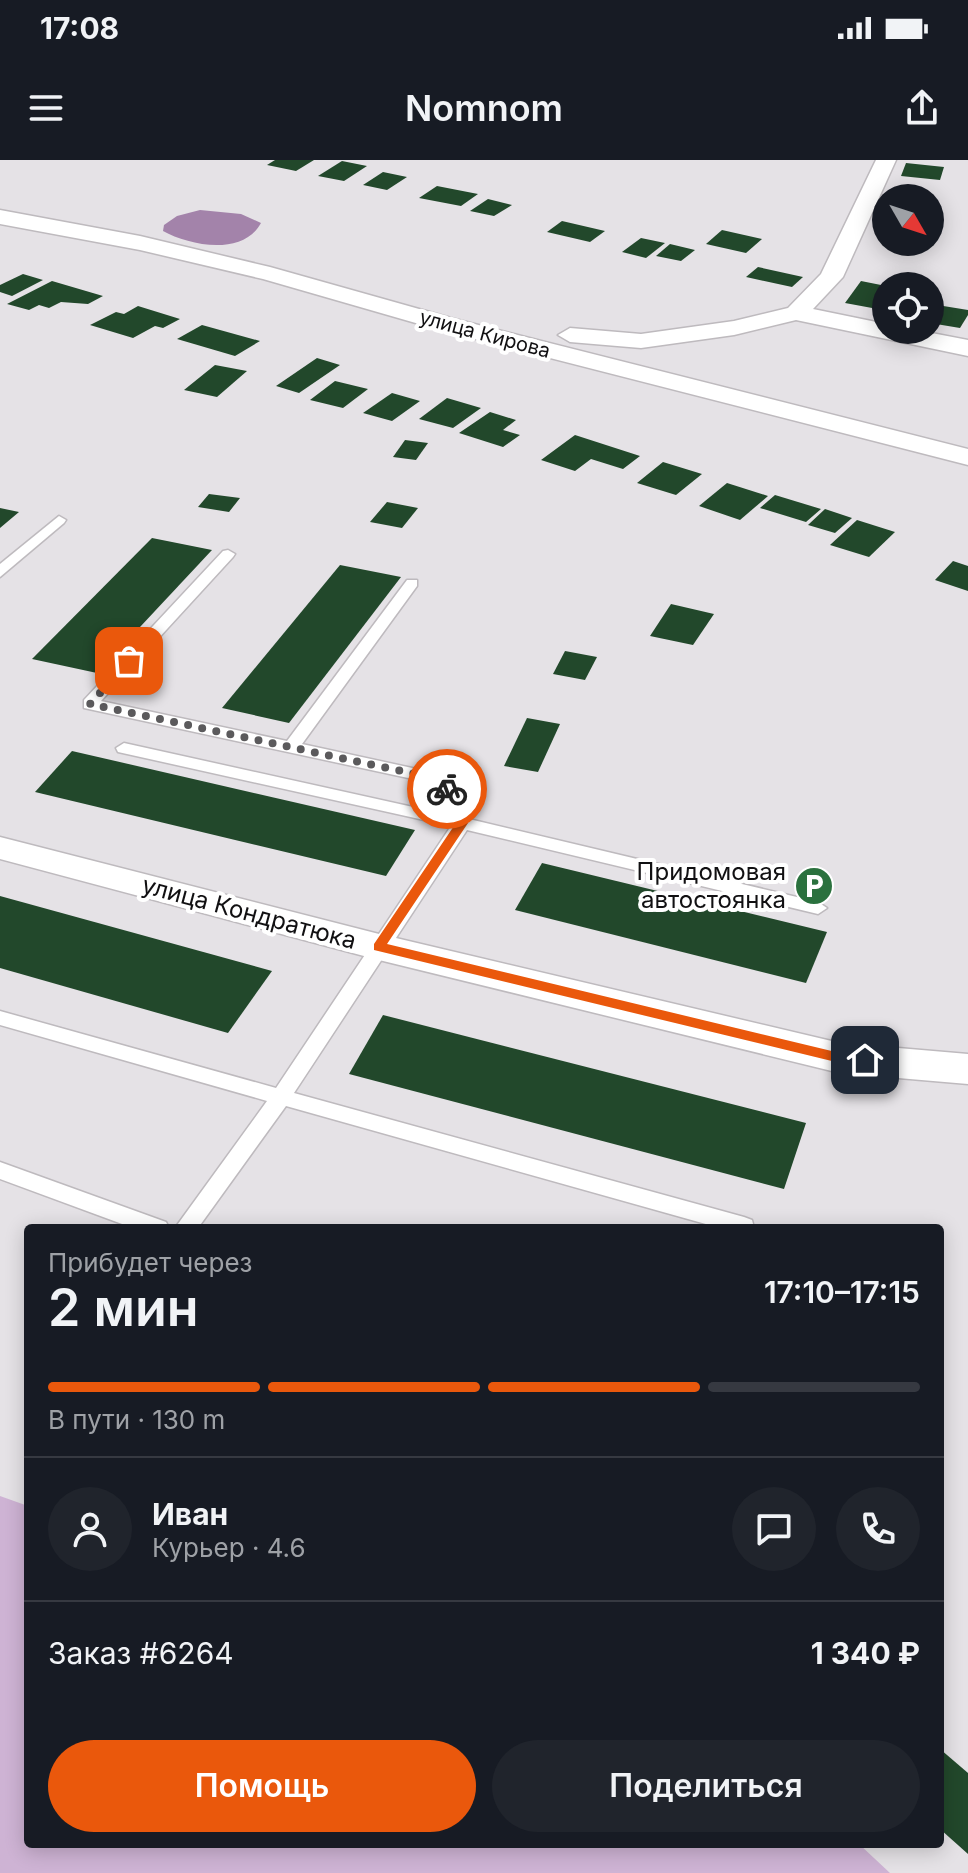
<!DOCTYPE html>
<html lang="ru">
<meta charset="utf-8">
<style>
:root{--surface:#171b24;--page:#20242c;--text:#f1f3f6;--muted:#9ea1a6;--line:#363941;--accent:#ea580c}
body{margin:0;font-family:Inter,sans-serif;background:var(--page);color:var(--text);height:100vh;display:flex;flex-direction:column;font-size:30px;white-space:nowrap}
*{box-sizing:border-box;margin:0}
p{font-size:26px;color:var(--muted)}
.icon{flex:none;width:44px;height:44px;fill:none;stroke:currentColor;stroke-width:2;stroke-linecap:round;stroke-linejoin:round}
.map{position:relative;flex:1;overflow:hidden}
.drawer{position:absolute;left:24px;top:1064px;width:920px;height:624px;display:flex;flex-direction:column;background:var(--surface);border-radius:8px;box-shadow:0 4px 20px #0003}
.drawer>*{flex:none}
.needle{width:52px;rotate:129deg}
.buttons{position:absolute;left:872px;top:24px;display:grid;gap:16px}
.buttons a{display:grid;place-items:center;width:72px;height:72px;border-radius:50%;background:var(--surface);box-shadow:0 4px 20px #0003;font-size:40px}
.pin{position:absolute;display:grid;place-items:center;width:68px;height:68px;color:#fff;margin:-34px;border-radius:16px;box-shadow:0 4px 12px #0006}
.courier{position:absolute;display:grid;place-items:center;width:80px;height:80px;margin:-40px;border:6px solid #ea580c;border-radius:50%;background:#fff;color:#222;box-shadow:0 2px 10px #0007}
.headline em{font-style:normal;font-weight:600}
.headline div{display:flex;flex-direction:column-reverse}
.headline{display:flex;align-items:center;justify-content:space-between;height:136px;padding:0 24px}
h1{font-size:52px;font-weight:600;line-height:60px}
.bar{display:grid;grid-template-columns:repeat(4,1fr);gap:12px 8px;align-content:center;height:96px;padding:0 24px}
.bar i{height:10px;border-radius:6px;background:var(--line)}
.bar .active{background:var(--accent)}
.bar p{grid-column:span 4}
.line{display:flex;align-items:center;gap:20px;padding:0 24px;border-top:2px solid var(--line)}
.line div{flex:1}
.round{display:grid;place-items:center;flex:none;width:84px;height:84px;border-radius:42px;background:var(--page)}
.primary-button{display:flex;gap:16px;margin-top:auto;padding:16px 24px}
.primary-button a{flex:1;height:92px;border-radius:48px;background:var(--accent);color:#fff;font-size:32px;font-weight:600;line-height:92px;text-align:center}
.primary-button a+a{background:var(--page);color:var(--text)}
.status{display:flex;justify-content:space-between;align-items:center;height:56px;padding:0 40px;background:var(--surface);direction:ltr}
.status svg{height:22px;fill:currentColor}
header{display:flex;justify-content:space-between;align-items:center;height:104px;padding:0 24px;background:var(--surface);font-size:36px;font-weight:600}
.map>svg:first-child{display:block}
.green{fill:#ceb3d4}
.water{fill:#a383aa}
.building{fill:#22482b}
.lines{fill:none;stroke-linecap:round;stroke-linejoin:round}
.lane-casing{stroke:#bebabe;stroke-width:3}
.street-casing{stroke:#bebabe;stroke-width:3}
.lane{fill:#fff;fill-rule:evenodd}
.street{fill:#fff;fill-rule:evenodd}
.route{fill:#ea580c}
.done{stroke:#5b5a5c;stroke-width:8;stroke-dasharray:0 14.4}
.labels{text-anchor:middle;stroke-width:8;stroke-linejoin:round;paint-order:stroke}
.far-street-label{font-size:20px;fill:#111012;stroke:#fff}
.poi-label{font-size:24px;fill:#111012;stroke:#fff;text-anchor:end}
.street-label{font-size:24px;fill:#111012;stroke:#fff}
</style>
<div class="status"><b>17:08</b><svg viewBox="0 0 49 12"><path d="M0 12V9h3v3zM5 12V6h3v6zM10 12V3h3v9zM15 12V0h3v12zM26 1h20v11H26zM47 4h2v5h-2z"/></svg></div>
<header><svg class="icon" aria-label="menu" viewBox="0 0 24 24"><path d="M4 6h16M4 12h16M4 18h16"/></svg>Nomnom<svg class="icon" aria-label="share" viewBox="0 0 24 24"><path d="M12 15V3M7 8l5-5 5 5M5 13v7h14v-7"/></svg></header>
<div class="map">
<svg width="968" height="1713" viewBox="0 0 968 1713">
<rect width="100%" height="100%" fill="#e5e2e6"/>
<polygon class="green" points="0,1336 28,1346 28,1684 859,1684 890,1713 0,1713"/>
<path class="water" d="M 200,50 L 241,54 L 261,63 C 243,96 190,86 163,71 L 164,65 L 177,56 Z"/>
<g class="building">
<polygon points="275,0 314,0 296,11 267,5"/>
<polygon points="342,1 367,6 344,21 318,16"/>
<polygon points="906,3 944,7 940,20 901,16"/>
<polygon points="383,12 407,17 387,30 363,25"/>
<polygon points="437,26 478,34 461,46 419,38"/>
<polygon points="488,39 512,45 494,56 470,51"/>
<polygon points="562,61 605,71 590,82 547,72"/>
<polygon points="722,70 762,79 746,93 706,84"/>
<polygon points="641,78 665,83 646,98 622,92"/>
<polygon points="670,84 695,90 681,101 656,96"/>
<polygon points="758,107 803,117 792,127 746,117"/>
<polygon points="23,114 43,120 12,136 0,132 0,125"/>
<polygon points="52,121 103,136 88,144 61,142 49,148 39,145 29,150 7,144"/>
<polygon points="861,121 886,126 883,150 845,143"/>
<polygon points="931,144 968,150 968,155 960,168 930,163"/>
<polygon points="138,146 180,159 163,168 155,166 133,178 90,165 116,152 124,154"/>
<polygon points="202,165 260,181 235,196 177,179"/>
<polygon points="317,198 340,205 299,233 276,226"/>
<polygon points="215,205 247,211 217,237 184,230"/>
<polygon points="335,221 368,229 343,248 310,240"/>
<polygon points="392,233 420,241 392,261 363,253"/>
<polygon points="447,238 481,248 453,268 419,259"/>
<polygon points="490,252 516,260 503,270 520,275 503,287 459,273"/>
<polygon points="575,275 640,296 623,309 591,299 575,311 541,300"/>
<polygon points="405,280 428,283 416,300 393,297"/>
<polygon points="663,302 702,314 676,335 637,323"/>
<polygon points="727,323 768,336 740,360 699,346"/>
<polygon points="209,334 240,338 229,352 198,347"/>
<polygon points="775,335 821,349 806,362 760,348"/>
<polygon points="387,342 418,348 402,368 370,362"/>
<polygon points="0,348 19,352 0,368"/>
<polygon points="825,349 852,358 835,373 808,365"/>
<polygon points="857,360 895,372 869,397 830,385"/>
<polygon points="152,378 212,390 97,513 32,499"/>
<polygon points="953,401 968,406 968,431 935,420"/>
<polygon points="340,405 401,417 289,563 222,548"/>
<polygon points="671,444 714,454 693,485 650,476"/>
<polygon points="565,491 597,497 585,520 553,514"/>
<polygon points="527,558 560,564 538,612 504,606"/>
<polygon points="72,591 415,670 386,716 35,632"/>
<polygon points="542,703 827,772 806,823 515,750"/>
<polygon points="0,736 272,811 228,873 0,808"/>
<polygon points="383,855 806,963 784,1029 349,914"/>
<polygon points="940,1589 968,1613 968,1694 940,1669"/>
</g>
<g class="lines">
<defs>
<g id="lane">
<polygon points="59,356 66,360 64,363 0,417 0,404"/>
<polygon points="228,390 235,394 233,397 101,541 287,581 407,420 417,420 417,426 302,584 449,616 469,659 818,742 827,748 818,754 467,670 294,933 744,1057 752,1060 754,1068 720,1068 286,946 198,1068 175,1068 267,941 0,865 0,851 276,928 451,666 118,592 116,588 124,583 449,655 436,624 84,548 84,540 223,391"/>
<polygon points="0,1002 166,1062 169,1068 133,1068 0,1019"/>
</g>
<g id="street">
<polygon points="876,0 896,0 843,117 813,149 886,164 886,170 916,170 968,180 968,196 796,160 734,175 641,188 570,182 558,175 570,168 641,174 734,161 788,148 821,114"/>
<polygon points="0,50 140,76 270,107 451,158 968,289 968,305 433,168 263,119 140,90 0,64"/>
<polygon points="0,677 379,774 840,883 968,894 968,924 840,913 379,800 0,699"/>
</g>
</defs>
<use href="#lane" class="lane-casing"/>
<use href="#street" class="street-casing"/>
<use href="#lane" class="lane"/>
<use href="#street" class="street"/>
</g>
<polygon class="route" points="447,625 453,629 468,663 387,784 840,893 870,897 870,903 840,903 374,790 374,784 456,663 442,629"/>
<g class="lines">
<polyline class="done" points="129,501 90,544 443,620 447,629"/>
</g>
<defs>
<symbol id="parking-disc" viewBox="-11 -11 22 22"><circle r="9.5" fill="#2b713e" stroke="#fff"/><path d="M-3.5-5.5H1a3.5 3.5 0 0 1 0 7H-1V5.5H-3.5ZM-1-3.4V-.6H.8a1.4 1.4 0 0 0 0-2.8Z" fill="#fff"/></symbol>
</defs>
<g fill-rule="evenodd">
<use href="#parking-disc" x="792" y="704" width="44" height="44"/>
</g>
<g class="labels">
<g class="far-street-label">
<text transform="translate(485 174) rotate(15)" y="7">улица Кирова</text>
</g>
<g class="poi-label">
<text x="786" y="720">Придомовая<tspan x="786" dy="28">автостоянка</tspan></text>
</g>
<g class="street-label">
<text transform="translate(249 753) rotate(15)" y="8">улица Кондратюка</text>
</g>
</g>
</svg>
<div class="buttons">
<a><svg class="needle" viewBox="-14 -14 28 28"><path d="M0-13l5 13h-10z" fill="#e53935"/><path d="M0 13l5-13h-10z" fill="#9ea1a6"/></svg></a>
<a><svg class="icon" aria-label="locate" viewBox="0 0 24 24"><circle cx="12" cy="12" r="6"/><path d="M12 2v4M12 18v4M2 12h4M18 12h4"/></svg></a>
</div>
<div class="pin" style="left:129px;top:501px;background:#ea580c"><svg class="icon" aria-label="bag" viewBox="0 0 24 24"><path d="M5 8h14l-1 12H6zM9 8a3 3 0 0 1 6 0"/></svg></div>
<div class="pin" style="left:865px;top:900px;background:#1f2937"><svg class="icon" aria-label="home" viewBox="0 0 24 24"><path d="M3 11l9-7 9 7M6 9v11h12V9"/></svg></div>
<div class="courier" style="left:447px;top:629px"><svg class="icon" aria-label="bike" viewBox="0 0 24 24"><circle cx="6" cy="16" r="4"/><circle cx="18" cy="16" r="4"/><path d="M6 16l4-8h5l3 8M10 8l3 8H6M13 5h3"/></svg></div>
<section class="drawer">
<div class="headline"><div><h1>2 мин</h1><p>Прибудет через</p></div><em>17:10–17:15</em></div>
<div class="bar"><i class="active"></i><i class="active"></i><i class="active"></i><i></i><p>В пути · 130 m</p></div>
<div class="line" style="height:144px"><a class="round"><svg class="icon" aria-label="person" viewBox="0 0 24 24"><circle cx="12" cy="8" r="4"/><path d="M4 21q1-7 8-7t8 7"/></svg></a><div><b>Иван</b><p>Курьер · 4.6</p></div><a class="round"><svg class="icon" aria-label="chat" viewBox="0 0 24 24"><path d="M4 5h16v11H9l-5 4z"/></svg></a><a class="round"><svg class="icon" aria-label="phone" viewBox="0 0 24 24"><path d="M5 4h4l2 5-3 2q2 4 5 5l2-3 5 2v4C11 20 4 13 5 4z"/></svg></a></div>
<div class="line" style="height:104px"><div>Заказ #6264</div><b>1 340 ₽</b></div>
<div class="primary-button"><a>Помощь</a><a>Поделиться</a></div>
</section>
</div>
